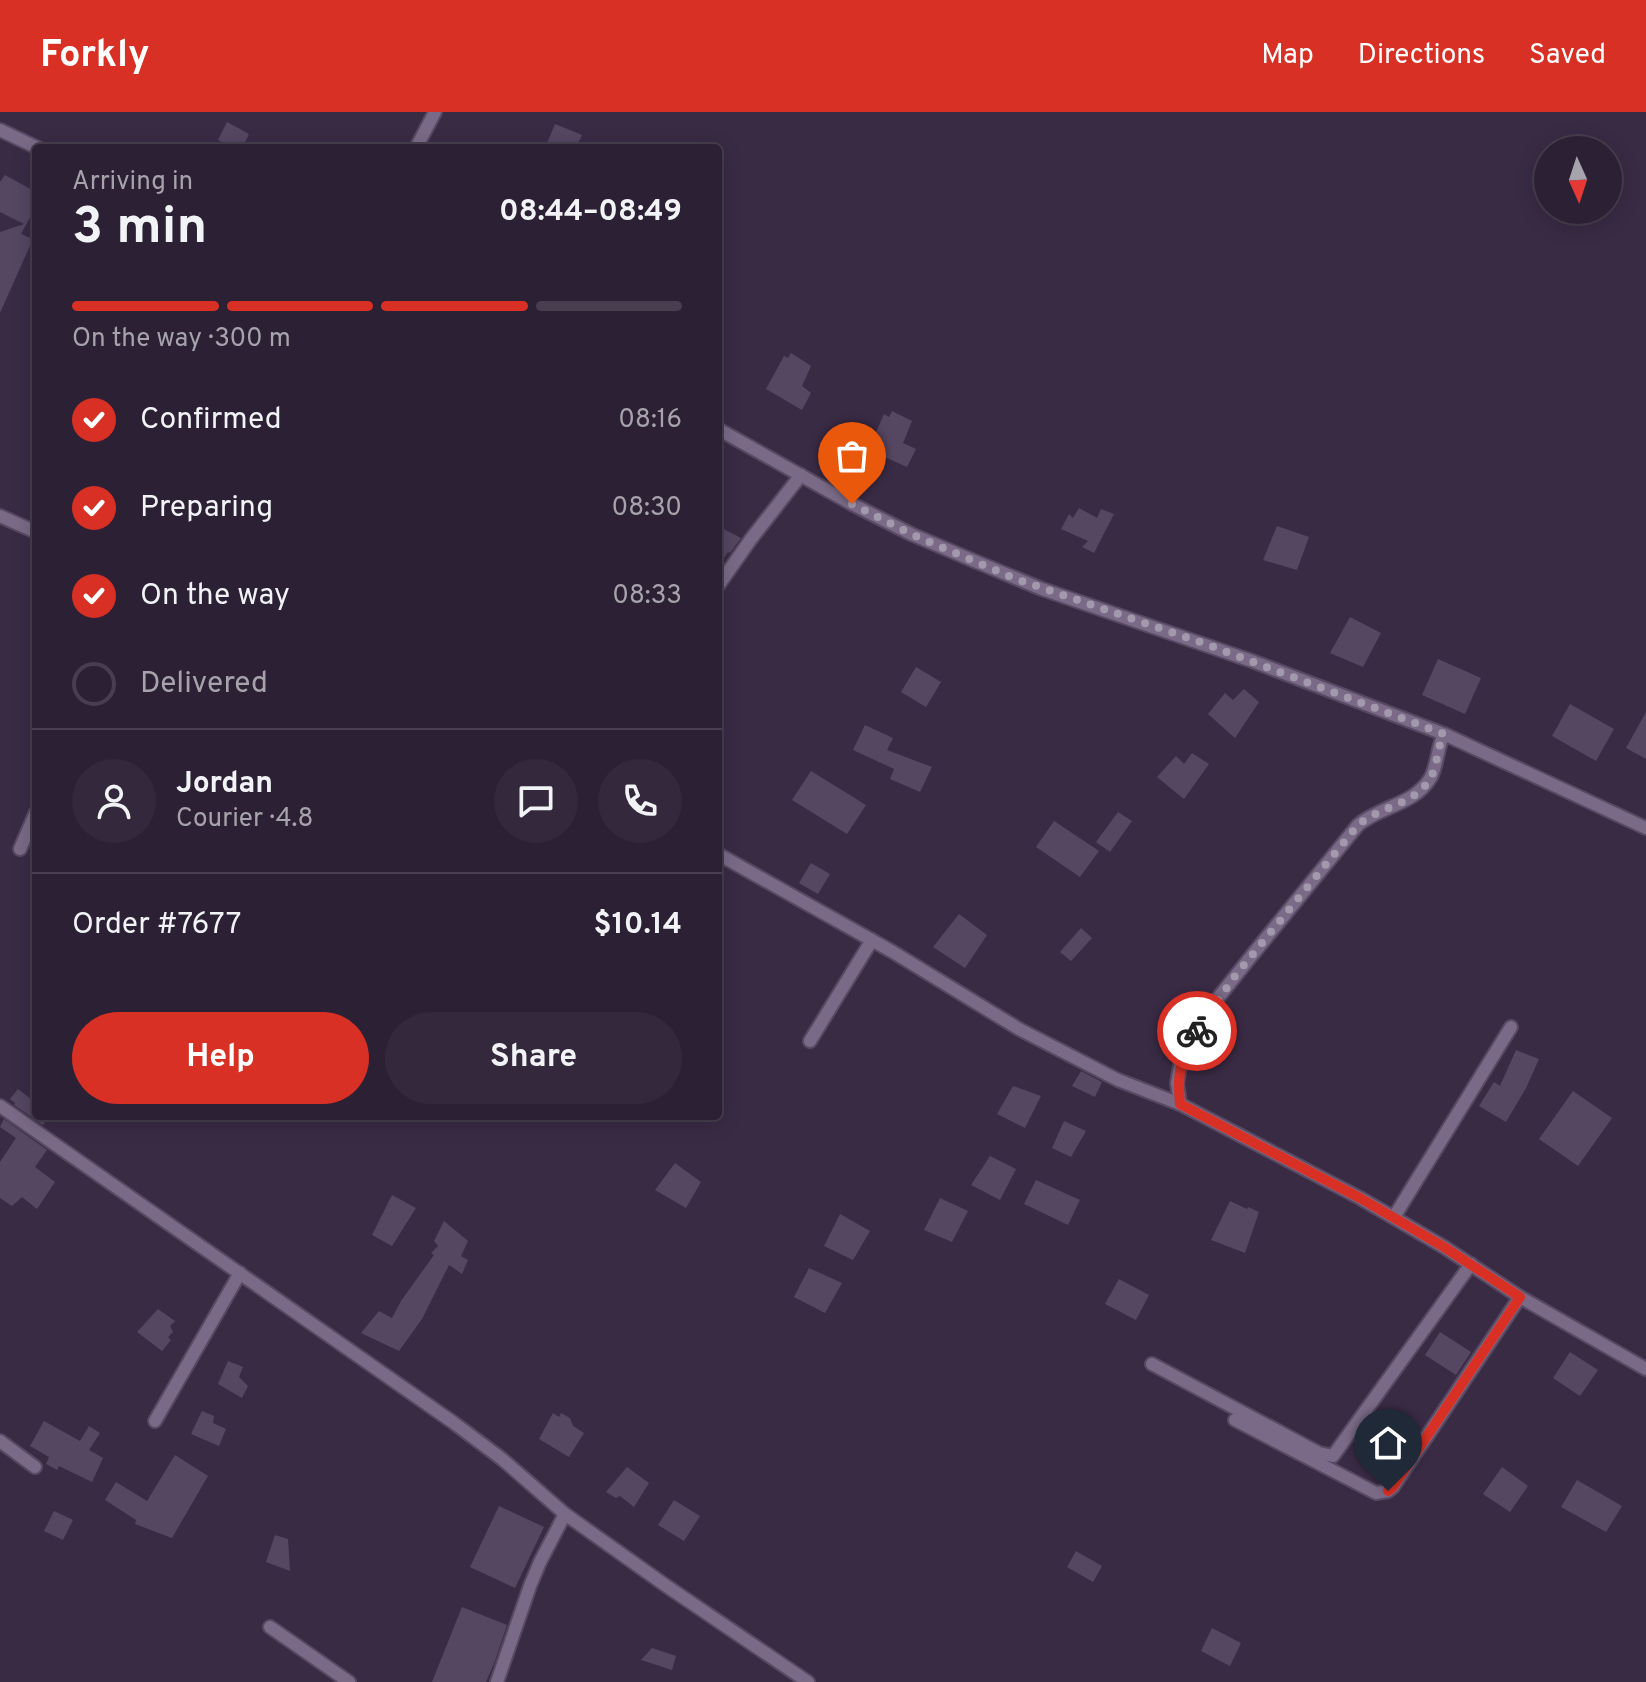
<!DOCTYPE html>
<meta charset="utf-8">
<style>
:root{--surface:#2c2034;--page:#34283c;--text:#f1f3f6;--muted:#a6a3ac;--line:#483e4f;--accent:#d93025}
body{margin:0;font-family:Overpass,sans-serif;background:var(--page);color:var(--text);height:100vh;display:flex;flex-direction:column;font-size:30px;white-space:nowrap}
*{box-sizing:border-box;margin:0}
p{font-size:26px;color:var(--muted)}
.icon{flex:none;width:44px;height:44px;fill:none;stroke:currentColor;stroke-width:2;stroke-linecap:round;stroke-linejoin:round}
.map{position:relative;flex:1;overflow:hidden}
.side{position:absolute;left:32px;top:32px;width:690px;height:976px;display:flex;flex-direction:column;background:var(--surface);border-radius:8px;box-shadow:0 4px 20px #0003,0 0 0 2px var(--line)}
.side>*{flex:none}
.needle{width:52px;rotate:177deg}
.buttons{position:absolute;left:1534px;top:24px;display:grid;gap:16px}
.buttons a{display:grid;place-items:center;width:88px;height:88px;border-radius:50%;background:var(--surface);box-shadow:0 4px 20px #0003,0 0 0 2px var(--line);font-size:40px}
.pin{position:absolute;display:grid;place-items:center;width:68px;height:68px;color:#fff;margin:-82px -34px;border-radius:50% 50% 50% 0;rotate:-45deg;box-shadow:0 0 8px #0007}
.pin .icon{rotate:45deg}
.courier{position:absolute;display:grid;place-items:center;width:80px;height:80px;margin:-40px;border:6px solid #d93025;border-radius:50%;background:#fff;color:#222;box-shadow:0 2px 10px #0007}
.headline em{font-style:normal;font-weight:700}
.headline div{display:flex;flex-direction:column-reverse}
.headline{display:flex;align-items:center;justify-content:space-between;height:136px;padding:0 40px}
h1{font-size:52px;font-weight:700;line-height:60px}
.bar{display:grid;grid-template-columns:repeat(4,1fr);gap:12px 8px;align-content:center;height:96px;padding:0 40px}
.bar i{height:10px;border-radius:6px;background:var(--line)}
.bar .selected{background:var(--accent)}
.bar p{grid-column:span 4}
.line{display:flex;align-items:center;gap:20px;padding:0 40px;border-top:2px solid var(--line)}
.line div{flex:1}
.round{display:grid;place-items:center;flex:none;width:84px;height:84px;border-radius:42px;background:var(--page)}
ol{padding:0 40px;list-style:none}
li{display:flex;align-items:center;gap:24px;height:88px}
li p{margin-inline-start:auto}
li .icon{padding:8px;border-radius:50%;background:var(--accent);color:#fff;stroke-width:4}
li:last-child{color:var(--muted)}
li i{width:44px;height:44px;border:4px solid var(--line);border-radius:50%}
.primary-button{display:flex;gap:16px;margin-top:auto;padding:16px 40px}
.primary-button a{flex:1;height:92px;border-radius:48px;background:var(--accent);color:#fff;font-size:32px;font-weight:700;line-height:92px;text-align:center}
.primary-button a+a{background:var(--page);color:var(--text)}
header{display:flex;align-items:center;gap:48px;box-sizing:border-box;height:112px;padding:0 40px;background:var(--accent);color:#fff}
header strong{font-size:38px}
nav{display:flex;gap:44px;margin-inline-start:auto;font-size:28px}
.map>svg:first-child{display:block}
.building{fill:#554662}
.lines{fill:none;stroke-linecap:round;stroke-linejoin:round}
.minor-casing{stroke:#574962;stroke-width:16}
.minor{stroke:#7a6a87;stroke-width:12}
.done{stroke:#a399ad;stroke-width:8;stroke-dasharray:0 14.4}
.route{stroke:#d93025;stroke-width:10}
</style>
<header>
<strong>Forkly</strong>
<nav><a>Map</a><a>Directions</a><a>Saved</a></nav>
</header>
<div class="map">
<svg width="1646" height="1570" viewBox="0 0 1646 1570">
<rect width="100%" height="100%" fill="#3a2b45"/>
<g class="building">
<polygon points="227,10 249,22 242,36 233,36 218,28"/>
<polygon points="555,12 582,23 576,36 545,36"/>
<polygon points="5,63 36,80 36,82 30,95 34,98 21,122 33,127 0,201 0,120 24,112 0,100 0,70"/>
<polygon points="791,241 811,254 802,274 811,281 802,298 766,277 784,244 788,246"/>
<polygon points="892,299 912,309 903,331 916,337 907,355 862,335 870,322 874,325 884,302 889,305"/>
<polygon points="1079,396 1097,406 1101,397 1114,402 1094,441 1082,435 1088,429 1061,417 1069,402 1073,406"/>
<polygon points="718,414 741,426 730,441 728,440 718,455"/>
<polygon points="1277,414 1309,425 1297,458 1263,448"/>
<polygon points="1350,505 1381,521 1363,555 1330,541"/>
<polygon points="1438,547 1481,566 1465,602 1422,583"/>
<polygon points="916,555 941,570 926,595 901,580"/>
<polygon points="1244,577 1259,590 1235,626 1208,602 1225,581 1233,588"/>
<polygon points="1570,592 1614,617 1596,649 1552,624"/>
<polygon points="1646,600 1646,647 1626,636"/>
<polygon points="865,613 893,626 887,638 932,655 920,680 890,667 894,657 853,638"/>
<polygon points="1192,641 1209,652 1184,687 1157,665 1176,644 1184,652"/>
<polygon points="811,659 866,693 847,722 792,688"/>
<polygon points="1118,700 1132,709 1110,740 1096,730"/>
<polygon points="1054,709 1099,739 1080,765 1036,735"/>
<polygon points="811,751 830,762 818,782 799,771"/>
<polygon points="959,802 987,823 965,856 933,835"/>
<polygon points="1081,816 1092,826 1071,849 1060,840"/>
<polygon points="1516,938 1539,947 1526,976 1506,1010 1479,994 1494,970 1500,974"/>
<polygon points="1081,959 1102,970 1095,985 1072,974"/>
<polygon points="1013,974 1041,984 1025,1016 997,1002"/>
<polygon points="18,977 36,991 36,1004 49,1004 43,1013 14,993 15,991 10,987"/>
<polygon points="1573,979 1612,1006 1578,1054 1539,1027"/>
<polygon points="4,1007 47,1038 35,1055 55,1070 37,1097 22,1085 12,1094 0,1086 0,1050 16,1026 0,1015"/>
<polygon points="1064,1009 1086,1019 1071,1045 1052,1036"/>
<polygon points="990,1044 1016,1057 1000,1088 971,1073"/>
<polygon points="675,1051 701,1070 686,1096 655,1078"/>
<polygon points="1036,1068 1080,1088 1068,1113 1024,1092"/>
<polygon points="392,1083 416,1096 392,1134 372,1123"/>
<polygon points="940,1086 968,1099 952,1130 924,1118"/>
<polygon points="1230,1089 1247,1097 1248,1095 1259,1100 1245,1141 1211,1128"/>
<polygon points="840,1102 870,1119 853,1148 824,1134"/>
<polygon points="444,1109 468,1129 461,1144 468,1148 462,1162 449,1153 422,1207 399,1239 361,1221 379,1199 392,1206 401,1189 434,1143 431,1141 438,1134 434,1129"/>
<polygon points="809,1156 842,1171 825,1201 794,1185"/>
<polygon points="1119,1167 1149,1183 1136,1208 1105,1192"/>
<polygon points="158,1197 175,1209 170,1214 173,1220 168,1225 171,1228 162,1239 137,1220"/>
<polygon points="1440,1220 1471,1240 1456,1263 1425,1243"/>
<polygon points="1570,1240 1598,1258 1580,1284 1553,1266"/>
<polygon points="228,1249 243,1255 239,1265 248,1274 242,1286 218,1272"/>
<polygon points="202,1299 214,1304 213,1311 226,1317 219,1334 191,1322"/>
<polygon points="553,1301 559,1305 561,1301 570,1306 573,1314 584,1321 569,1345 539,1327"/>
<polygon points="44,1309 80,1329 89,1314 100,1321 89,1338 103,1346 92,1370 59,1354 57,1358 46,1352 49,1345 30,1334"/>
<polygon points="175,1343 208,1364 172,1426 135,1412 136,1408 105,1388 116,1370 147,1389"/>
<polygon points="627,1355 649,1371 634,1395 620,1384 616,1386 606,1380"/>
<polygon points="1502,1355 1528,1374 1510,1400 1483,1382"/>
<polygon points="1577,1368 1622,1394 1606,1420 1561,1395"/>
<polygon points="674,1388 700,1404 684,1429 658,1413"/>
<polygon points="499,1394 544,1415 515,1476 470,1455"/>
<polygon points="54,1399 73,1408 63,1428 44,1419"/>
<polygon points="275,1423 288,1427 290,1459 266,1450"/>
<polygon points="1076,1439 1102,1454 1093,1470 1067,1455"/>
<polygon points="462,1495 507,1513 495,1549 486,1570 432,1570"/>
<polygon points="1212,1516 1241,1531 1230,1554 1201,1539"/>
<polygon points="652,1536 676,1544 672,1558 641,1548"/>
</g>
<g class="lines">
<defs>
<g id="minor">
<polyline points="0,18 38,36"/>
<polyline points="416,36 435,0"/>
<polyline points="718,317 852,392 911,422 972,448 1042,477 1252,549 1444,622 1646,716"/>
<polyline points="0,404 36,420"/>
<polyline points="718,474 751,427 801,363"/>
<polyline points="20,737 36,700"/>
<polyline points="718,742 893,840 1019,917 1118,968 1180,992 1360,1086 1444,1135 1520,1185 1646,1257"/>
<polyline points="810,929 872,828"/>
<path d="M 1180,992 L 1177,971 L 1180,954 L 1191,929 L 1204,907 L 1218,886 L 1253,842 L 1358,713 C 1380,694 1415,693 1431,665 C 1438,651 1437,636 1444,622"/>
<polyline points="0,994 454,1311 502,1347 565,1402 665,1473 808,1570"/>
<polyline points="1394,1105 1511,915"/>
<polyline points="1152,1252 1319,1341 1333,1344 1471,1152"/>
<polyline points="1235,1308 1376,1381 1388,1379 1393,1375 1520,1185"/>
<polyline points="155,1309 240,1161"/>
<polyline points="0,1329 35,1355"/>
<polyline points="270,1515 349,1570"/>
<polyline points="497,1570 530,1474 540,1450 565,1402"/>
</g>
</defs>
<use href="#minor" class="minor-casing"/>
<use href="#minor" class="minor"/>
</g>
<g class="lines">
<path class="done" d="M 852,392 L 911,422 L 1016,467 L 1203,531 L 1444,622 C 1437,636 1438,651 1431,665 C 1416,693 1380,694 1358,713 L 1235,864 L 1197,919"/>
<path class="route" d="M 1197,919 C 1180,945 1177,962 1180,992 L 1360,1086 L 1444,1135 L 1520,1185 L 1393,1375 L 1388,1379"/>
</g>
</svg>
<div class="buttons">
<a><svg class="needle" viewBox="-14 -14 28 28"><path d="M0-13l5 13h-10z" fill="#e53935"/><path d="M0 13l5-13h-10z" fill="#a6a3ac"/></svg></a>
</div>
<div class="pin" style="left:852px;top:392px;background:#ea580c"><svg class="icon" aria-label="bag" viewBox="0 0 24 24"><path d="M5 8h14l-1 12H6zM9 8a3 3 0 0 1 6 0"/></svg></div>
<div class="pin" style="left:1388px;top:1379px;background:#1f2937"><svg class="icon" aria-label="home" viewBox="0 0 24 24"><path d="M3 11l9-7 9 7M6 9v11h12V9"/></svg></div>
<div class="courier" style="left:1197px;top:919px"><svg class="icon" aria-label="bike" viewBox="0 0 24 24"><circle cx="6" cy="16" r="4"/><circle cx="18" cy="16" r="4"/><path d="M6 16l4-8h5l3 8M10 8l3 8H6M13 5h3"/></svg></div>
<section class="side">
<div class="headline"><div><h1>3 min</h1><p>Arriving in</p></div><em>08:44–08:49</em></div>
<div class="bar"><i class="selected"></i><i class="selected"></i><i class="selected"></i><i></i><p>On the way · 300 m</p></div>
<ol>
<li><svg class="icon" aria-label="check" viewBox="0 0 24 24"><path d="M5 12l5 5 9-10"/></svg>Confirmed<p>08:16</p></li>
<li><svg class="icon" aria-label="check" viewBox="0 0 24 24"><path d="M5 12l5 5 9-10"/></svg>Preparing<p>08:30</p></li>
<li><svg class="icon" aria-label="check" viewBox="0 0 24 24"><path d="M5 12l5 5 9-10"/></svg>On the way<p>08:33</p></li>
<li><i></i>Delivered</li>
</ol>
<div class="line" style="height:144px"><a class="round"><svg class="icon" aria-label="person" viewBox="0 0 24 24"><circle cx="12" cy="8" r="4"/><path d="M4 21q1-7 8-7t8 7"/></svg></a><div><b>Jordan</b><p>Courier · 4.8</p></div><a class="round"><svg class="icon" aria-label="chat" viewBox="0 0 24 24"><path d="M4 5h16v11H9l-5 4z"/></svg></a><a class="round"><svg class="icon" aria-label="phone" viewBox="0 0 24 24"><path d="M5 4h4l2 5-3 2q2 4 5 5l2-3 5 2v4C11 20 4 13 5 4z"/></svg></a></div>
<div class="line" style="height:104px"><div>Order #7677</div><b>$10.14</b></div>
<div class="primary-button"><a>Help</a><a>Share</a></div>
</section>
</div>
